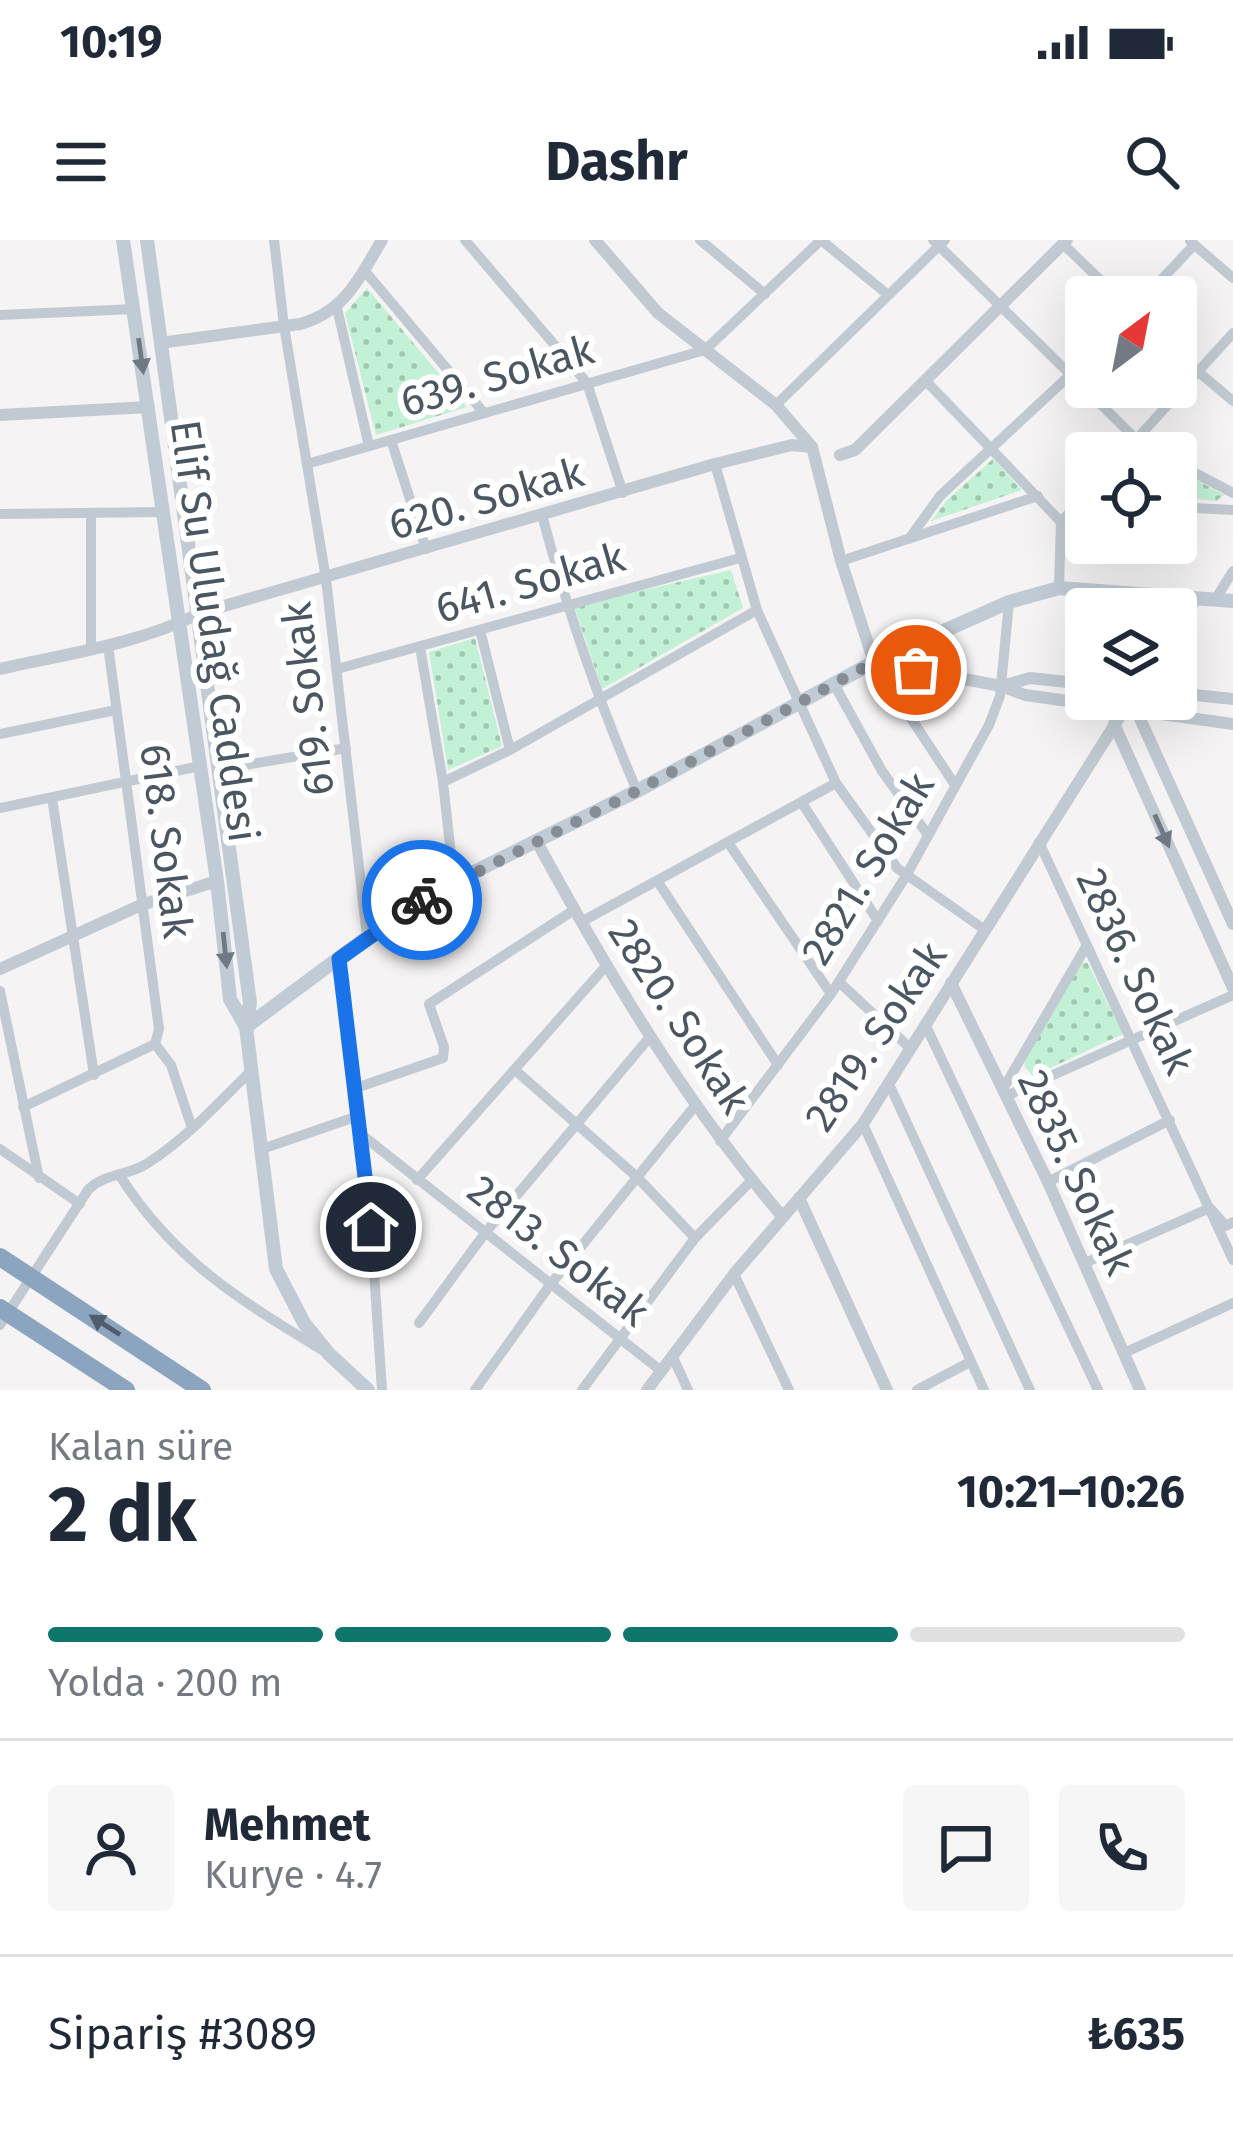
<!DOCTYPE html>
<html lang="tr">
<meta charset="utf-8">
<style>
:root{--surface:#fff;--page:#f6f6f7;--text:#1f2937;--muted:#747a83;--line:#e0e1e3;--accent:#0f766e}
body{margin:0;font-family:"Fira Sans",sans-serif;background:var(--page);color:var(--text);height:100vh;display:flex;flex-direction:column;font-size:45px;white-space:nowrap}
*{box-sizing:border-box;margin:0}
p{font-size:39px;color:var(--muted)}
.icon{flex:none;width:66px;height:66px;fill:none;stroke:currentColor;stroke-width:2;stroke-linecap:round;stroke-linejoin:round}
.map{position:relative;height:1150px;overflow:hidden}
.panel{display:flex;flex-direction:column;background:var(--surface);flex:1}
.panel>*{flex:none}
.needle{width:78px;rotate:32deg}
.buttons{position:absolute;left:1065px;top:36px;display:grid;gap:24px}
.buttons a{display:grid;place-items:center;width:132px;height:132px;border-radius:12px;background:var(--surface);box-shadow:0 12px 48px #0002;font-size:60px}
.pin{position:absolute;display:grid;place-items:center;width:102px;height:102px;color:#fff;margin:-51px;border:6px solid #fff;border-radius:50%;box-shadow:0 3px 12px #0007}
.courier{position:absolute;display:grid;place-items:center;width:120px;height:120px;margin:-60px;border:9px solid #1a73e8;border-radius:50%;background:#fff;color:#222;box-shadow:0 3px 15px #0007}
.head em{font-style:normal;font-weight:700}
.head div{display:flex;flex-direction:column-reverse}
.head{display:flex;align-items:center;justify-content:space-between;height:204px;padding:0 48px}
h1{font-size:78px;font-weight:700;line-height:90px}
.bar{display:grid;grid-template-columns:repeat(4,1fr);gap:18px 12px;align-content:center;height:144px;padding:0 48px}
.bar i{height:15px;border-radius:9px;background:var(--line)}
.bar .active{background:var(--accent)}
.bar p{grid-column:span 4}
.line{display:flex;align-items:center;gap:30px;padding:0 48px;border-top:3px solid var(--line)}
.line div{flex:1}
.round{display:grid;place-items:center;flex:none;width:126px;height:126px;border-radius:12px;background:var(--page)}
.status{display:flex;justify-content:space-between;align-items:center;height:84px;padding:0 60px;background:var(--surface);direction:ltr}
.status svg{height:33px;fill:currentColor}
header{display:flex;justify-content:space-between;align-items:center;height:156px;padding:0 48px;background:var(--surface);font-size:54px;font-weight:700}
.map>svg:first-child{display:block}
.park{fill:url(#park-dots)}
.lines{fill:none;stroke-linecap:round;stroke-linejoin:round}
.minor{stroke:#c1cad2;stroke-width:10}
.tertiary{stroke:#c1cad2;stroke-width:12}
.secondary{stroke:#c1cbd6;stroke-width:14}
.motorway{stroke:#8ba5c1;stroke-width:18}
.oneway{fill:#6e7984}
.oneway2{fill:#6e7983}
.oneway3{fill:#505e6b}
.done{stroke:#868d94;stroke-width:12;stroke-dasharray:0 21.6}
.route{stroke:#1a73e8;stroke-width:15}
.labels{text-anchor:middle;stroke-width:12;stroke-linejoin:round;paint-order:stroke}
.street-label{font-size:42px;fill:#4a5661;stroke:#fff}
</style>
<div class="status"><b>10:19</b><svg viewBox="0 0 49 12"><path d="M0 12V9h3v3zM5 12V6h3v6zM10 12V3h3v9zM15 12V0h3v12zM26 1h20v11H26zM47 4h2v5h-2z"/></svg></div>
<header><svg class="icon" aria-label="menu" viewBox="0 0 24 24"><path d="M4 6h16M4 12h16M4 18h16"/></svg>Dashr<svg class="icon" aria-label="search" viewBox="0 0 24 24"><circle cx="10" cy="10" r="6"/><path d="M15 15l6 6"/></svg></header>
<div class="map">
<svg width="1233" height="1150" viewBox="0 0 1233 1150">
<defs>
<pattern id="park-dots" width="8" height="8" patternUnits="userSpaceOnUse" patternTransform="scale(3)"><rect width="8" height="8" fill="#c3f1d5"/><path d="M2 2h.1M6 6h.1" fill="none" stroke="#a0c6b0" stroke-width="1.8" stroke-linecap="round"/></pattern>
</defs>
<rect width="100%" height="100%" fill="#f5f3f3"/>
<g class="park">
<polygon points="367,48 467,167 376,195 345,73"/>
<polygon points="993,219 1022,250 931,281 947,260"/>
<polygon points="1176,229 1224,255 1216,261 1176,257"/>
<polygon points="731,330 743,368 602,449 574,366"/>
<polygon points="475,398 502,506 448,530 429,412"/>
<polygon points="1087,722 1123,794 1033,836 1024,826 1026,819 1082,723"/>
</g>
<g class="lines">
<g class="minor">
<polyline points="274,0 284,86 326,339 367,697"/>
<polyline points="465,0 587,143 623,253"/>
<polyline points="700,0 765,54"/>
<polyline points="821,0 887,54"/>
<polyline points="933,0 1136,199 1159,213"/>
<polyline points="1190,1 1233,38"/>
<polyline points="1063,4 1118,57"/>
<polyline points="364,30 484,173"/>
<polyline points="1145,57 1194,5"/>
<polyline points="337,68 369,206"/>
<polyline points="0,75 135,69"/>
<polyline points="1176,113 1233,161"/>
<polyline points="925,140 1061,282 1059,348"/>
<polyline points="776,165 945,0"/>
<polyline points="391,200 426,309"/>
<polyline points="1124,213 1233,93"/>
<polyline points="1176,223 1233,253"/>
<polyline points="307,224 705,110 821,0"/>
<polyline points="715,224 757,370 836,543 897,628 985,690"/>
<polyline points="1176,267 1233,270"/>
<polyline points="91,273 91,408"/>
<polyline points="0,274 162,272"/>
<path d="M 542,275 C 567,370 598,460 637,551"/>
<polyline points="1061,282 1086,254"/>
<polyline points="909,299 940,256 1070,135"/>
<polyline points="841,321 1038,256"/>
<polyline points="1215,360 1233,331"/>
<polyline points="480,390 510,510"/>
<polyline points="108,405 159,789 155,804"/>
<polyline points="420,407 443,542 454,642"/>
<polyline points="874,422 955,545"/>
<polyline points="337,429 740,318"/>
<polyline points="834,444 882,531 928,595"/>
<polyline points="0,494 116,470"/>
<polyline points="221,529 346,508"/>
<polyline points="443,542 510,510 757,370"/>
<polyline points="52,558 94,835"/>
<polyline points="802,563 878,681"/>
<polyline points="0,568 200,526"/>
<polyline points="1039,602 1233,1020"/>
<polyline points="729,604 831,754"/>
<polyline points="658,642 778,825"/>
<polyline points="581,682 836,543"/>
<polyline points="339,719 371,987 382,1150"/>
<polyline points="839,742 910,808"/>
<polyline points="0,751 39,938"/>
<polyline points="925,784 1098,1150"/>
<polyline points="155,804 171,825 192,888"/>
<polyline points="515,830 637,937 695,998"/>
<polyline points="889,844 1030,1150"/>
<polyline points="356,848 443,818 444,807 429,764 574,670"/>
<polyline points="1003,849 1087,705"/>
<polyline points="1006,856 1233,755"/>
<polyline points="23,867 155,804"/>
<polyline points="863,884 984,1150"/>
<polyline points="362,895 660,1130"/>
<polyline points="720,901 831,754 906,636 989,485 1000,456 1009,362"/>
<polyline points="0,909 80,964"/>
<polyline points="259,910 358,876"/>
<path d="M 120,936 C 174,1020 238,1059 322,1110"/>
<polyline points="417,940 605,727"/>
<polyline points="1048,942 1170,880"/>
<polyline points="1085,1023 1210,968 1226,986 1233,982"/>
<polyline points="734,1034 789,1150"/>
<polyline points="419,1083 485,993 649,798"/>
<path d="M 0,1085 L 88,950 C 104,933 129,936 148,923 C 186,899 218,863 250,832"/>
<polyline points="1124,1113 1233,1063"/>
<polyline points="672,1115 688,1150"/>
<polyline points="475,1150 550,1045 694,867"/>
<polyline points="582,1150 695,998 752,940"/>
<polyline points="917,1150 970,1122"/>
</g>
<g class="tertiary">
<polyline points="595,0 658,73 776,165 812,207 841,321 874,422 1001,446 1025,455 1233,484"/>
<path d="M 160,103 L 300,84 C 345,72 360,37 382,0"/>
<polyline points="0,175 149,167"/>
<polyline points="840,215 855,210 1067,0"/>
<polyline points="1176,390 1196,358"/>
<path d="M 0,429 C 66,414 139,404 200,373 L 715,224 L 792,205 L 812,207"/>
<polyline points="1002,446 1030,438 1086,444"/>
<polyline points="1176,453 1233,459"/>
<polyline points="1137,472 1233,684"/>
<polyline points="1114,484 1233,748"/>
<path d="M 537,602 C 609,734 684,861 782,976"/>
<polyline points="0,729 141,665 217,641"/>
<polyline points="951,743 1048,942 1140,1150"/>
<polyline points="799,958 887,1150"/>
<polyline points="647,1150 734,1034 863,884 1131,459"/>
</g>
<g class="secondary">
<polyline points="123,0 217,641 230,759 246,787"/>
<polyline points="147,0 250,763 246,787 276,1029 304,1083 329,1114 368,1150"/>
<polyline points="246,787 398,674 454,642 637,551 874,422 1009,362 1059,348 1233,361"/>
</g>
<g class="motorway">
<polyline points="0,1017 202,1150"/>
<polyline points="0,1068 126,1150"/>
</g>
</g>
<defs><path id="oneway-solid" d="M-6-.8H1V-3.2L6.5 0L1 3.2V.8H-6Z" transform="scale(3)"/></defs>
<g class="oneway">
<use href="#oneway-solid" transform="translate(141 116) rotate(82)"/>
<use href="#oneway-solid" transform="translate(225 710) rotate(84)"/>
</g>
<use class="oneway2" href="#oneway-solid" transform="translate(1162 591) rotate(66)"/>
<use class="oneway3" href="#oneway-solid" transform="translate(105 1085) rotate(-147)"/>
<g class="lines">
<polyline class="done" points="422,660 637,551 874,422 916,430"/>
<polyline class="route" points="371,987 339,719 422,660"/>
</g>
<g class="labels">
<g class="street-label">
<text transform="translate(497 135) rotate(-16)" y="15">639. Sokak</text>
<text transform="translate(486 258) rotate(-16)" y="15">620. Sokak</text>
<text transform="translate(530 342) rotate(-16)" y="15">641. Sokak</text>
<text transform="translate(215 391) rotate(82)" y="15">Elif Su Uludağ Caddesi</text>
<text transform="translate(307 459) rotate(-97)" y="15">619. Sokak</text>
<text transform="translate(167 601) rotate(83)" y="15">618. Sokak</text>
<text transform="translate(867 628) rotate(-59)" y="15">2821. Sokak</text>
<text transform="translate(1136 731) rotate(65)" y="15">2836. Sokak</text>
<text transform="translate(680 776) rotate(57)" y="15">2820. Sokak</text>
<text transform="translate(875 796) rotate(-56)" y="15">2819. Sokak</text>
<text transform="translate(1077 932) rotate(65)" y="15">2835. Sokak</text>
<text transform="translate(559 1010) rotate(38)" y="15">2813. Sokak</text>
</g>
</g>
</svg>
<div class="buttons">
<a><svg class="needle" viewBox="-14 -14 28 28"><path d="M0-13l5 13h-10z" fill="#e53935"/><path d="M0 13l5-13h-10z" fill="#747a83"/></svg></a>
<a><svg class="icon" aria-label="locate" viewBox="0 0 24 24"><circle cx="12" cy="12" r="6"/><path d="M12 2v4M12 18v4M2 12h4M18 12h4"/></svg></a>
<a><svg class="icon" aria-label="layers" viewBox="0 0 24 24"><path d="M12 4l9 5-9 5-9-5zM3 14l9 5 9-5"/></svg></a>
</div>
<div class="pin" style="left:916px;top:430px;background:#ea580c"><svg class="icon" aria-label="bag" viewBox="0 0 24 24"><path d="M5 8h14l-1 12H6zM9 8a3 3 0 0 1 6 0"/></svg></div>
<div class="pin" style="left:371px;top:987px;background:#1f2937"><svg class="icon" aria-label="home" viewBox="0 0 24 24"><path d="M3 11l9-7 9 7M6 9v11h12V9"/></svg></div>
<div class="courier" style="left:422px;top:660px"><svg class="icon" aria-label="bike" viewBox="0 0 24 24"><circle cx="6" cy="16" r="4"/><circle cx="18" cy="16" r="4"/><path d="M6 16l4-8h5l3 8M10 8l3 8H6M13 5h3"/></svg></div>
</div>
<section class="panel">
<div class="head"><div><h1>2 dk</h1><p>Kalan süre</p></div><em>10:21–10:26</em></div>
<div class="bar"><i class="active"></i><i class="active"></i><i class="active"></i><i></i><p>Yolda · 200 m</p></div>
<div class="line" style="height:216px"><a class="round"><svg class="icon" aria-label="person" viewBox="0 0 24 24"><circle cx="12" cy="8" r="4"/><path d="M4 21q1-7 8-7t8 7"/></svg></a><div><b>Mehmet</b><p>Kurye · 4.7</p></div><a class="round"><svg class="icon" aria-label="chat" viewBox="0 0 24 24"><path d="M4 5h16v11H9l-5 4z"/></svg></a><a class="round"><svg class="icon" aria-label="phone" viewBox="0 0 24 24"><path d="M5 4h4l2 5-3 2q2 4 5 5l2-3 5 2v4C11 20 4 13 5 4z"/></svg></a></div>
<div class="line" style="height:156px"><div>Sipariş #3089</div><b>₺635</b></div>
</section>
